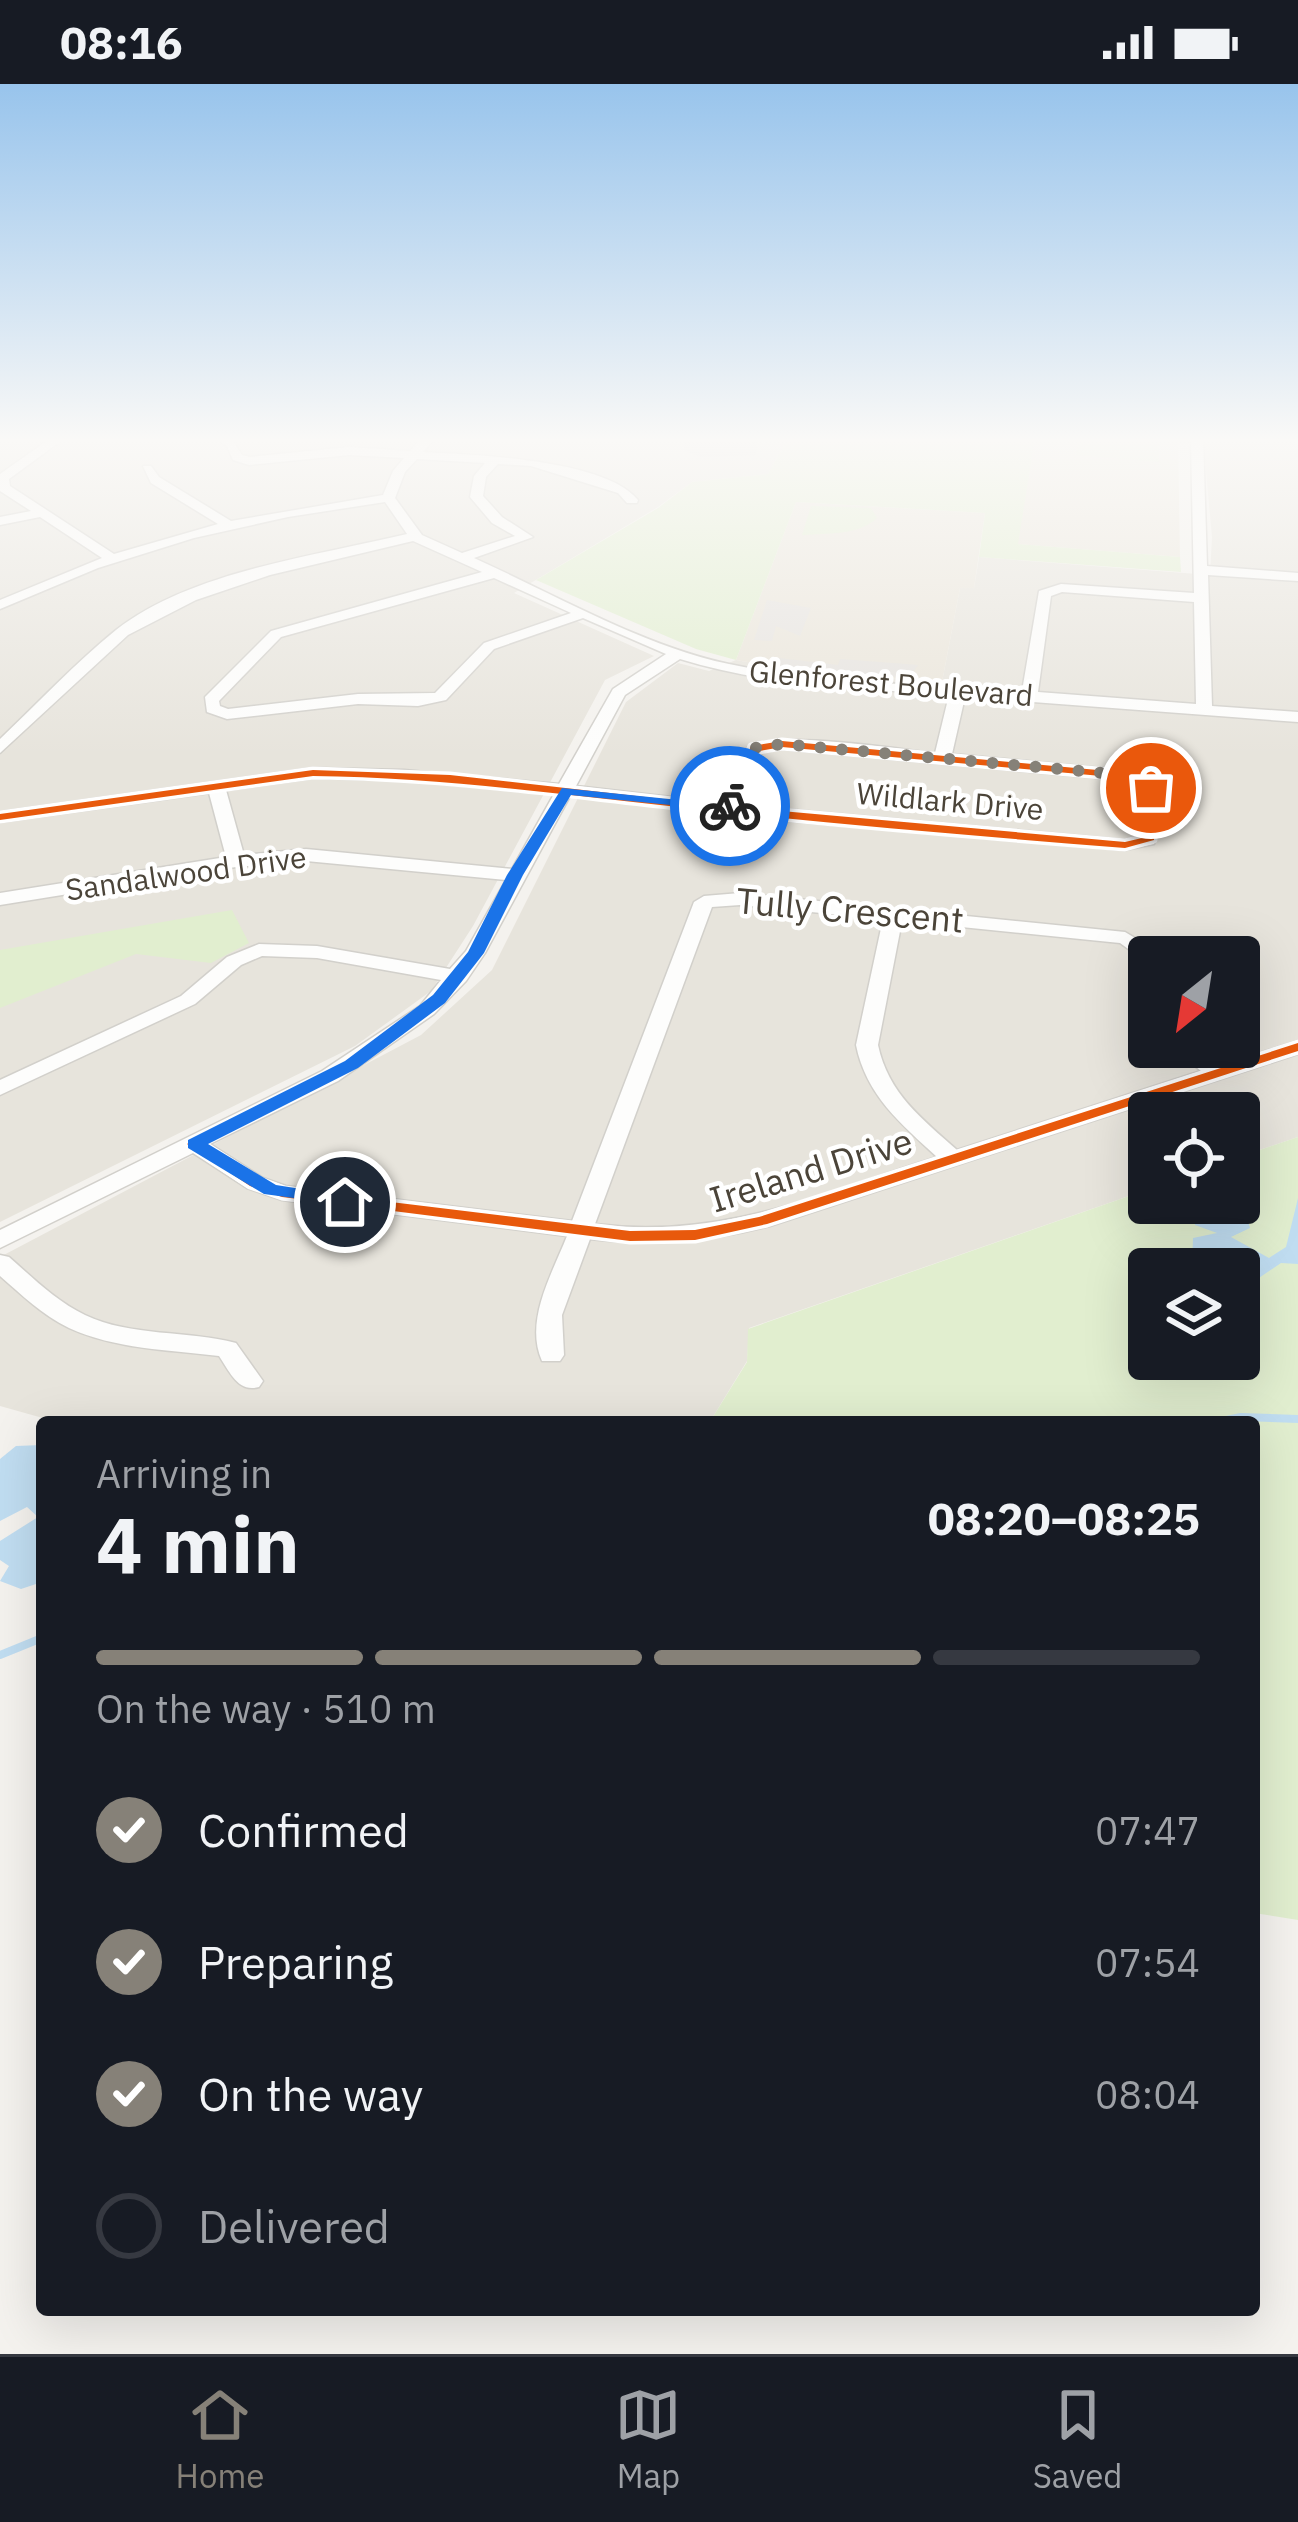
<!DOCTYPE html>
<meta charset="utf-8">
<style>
:root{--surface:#171b24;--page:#20242c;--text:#f1f3f6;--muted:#9ea1a6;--line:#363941;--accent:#868178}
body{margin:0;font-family:"IBM Plex Sans",sans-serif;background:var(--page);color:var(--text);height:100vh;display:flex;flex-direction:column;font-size:45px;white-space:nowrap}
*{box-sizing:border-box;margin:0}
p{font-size:39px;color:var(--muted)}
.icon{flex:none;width:66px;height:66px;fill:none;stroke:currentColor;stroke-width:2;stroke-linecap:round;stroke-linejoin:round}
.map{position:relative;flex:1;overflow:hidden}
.details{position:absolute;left:36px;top:1332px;width:1224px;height:900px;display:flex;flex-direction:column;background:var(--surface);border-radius:12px;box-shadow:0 12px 48px #0002}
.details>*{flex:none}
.needle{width:78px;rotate:210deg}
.buttons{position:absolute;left:1128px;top:852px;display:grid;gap:24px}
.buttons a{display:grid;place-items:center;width:132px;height:132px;border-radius:12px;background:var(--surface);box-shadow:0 12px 48px #0002;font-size:60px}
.pin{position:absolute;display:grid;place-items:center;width:102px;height:102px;color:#fff;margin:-51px;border:6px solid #fff;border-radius:50%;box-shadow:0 3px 12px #0007}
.courier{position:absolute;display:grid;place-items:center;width:120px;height:120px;margin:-60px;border:9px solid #1a73e8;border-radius:50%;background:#fff;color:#222;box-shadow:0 3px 15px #0007}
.head em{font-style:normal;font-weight:800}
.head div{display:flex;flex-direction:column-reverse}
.head{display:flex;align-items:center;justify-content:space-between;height:204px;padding:0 60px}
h1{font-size:78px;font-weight:800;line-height:90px}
.bar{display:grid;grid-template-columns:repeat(4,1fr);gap:18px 12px;align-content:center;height:144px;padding:0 60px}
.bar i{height:15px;border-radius:9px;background:var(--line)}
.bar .current{background:var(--accent)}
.bar p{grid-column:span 4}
ol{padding:0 60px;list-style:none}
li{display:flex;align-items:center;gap:36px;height:132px}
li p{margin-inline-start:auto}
li .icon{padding:12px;border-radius:50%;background:var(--accent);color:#fff;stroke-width:4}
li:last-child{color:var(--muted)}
li i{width:66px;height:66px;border:6px solid var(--line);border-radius:50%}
.status{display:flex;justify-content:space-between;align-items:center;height:84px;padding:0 60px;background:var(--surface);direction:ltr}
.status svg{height:33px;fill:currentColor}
.tab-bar{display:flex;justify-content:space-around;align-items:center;height:168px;border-top:3px solid var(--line);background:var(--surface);font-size:33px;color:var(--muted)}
.tab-bar a{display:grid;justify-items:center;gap:6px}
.tab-bar .current{color:var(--accent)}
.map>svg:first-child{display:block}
.residential{fill:#e7e4dc;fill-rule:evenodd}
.education{fill:#eae5da}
.green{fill:#e1eecf;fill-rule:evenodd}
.parking{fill:#e6e3df}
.water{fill:#c0ddf1}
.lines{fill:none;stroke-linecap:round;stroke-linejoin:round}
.stream{stroke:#c0ddf1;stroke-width:8}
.building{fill:#dedbd6;stroke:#dcd9d4;stroke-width:3}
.minor-casing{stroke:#d2d0cb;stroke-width:3}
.minor{fill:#fdfdfc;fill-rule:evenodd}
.cycleway-casing{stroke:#fff;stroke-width:7}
.cycleway{fill:#e8590c;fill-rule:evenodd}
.route{fill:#1a73e8}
.done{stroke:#868178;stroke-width:12;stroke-dasharray:0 21.6}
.labels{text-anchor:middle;stroke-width:9;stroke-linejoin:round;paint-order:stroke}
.far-street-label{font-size:30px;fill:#4b4439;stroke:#fff}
.street-label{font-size:36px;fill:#4b4439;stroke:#fff}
</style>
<div class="status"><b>08:16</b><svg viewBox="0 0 49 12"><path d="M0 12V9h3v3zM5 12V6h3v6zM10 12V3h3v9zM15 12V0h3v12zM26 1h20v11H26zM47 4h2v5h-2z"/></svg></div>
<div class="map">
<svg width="1298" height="2270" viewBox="0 0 1298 2270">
<rect width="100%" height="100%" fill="#f4f2ee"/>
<g class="residential">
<polygon points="0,354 788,354 768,390 692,398 658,423 514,509 654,572 605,596 473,842 431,907 355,962 0,1138"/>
<path d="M 1203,354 L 1298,354 L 1298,1053 L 1239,1073 L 1239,1029 L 1149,1029 L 1149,1105 L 749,1244 L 747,1277 L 711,1336 L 704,1338 L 57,1338 L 0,1322 L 0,1173 L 421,951 L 492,886 L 626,618 L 678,579 L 709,587 L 736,576 L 791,586 L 942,598 L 960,504 L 974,504 L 979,473 L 1210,491 L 1212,453 ZM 1149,873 L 1239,873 L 1239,963 L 1149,963 Z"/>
</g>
<g class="education">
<polygon points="1035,354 1178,354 1180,473 1017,460"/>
<polygon points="796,418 985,429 974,504 960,504 942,598 791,586 736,576"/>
</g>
<g class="green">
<polygon points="788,354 1035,354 1018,460 1180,473 1181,488 979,473 985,429 796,418 736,576 696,565 536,496 658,424 692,398 768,390"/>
<polygon points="1079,354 1159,354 1159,378 1076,371"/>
<path d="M 811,422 L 871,424 L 877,434 C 858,452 827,449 802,451 Z"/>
<polygon points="232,826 249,859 211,879 136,870 0,924 0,866"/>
<path d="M 1298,1053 L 1298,1836 L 1254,1829 L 1254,1338 L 704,1338 L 711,1336 L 747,1278 L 748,1245 L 1149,1105 L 1149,1119 L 1239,1119 L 1239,1073 ZM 1149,1185 L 1239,1185 L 1239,1275 L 1149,1275 Z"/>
</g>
<g class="parking">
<polygon points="767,516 811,524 800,552 776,542 772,557 754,556"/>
<polygon points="771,573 838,581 840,575 918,581 908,594 769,581"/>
</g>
<g class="water">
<polygon points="1239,1108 1250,1144 1231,1153 1269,1174 1286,1163 1298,1114 1298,1180 1281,1179 1241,1206 1239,1185 1192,1185 1193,1154 1217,1149 1195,1141 1194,1119 1239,1119"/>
<polygon points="42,1361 42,1498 21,1505 0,1497 9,1482 0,1476 0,1457 38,1433 27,1423 0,1437 0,1375 16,1362"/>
</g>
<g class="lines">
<g class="stream">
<polyline points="1217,1338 1241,1333 1298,1335"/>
<polyline points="0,1571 42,1554"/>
</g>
</g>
<polygon class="building" points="687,354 757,354 754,370 700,371 686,366"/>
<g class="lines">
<defs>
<g id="minor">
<path d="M 51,354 L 65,354 L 9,395 L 10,402 L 114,470 L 218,440 L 151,399 L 143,382 L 151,382 L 159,393 L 231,437 L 383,411 L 393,387 L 404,374 L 349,371 L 249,381 L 233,376 L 227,362 L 216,354 L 231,354 L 242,371 L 250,373 L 349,363 L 410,367 L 422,354 L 435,354 L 423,368 C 475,371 605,375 638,416 L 637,419 L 627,419 L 618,409 L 531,382 L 498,380 L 486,393 L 483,412 L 502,433 L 533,453 L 474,474 C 554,510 643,562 729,580 C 824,600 925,600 1022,607 L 1039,507 L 1061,500 L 1194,509 L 1191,354 L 1203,354 L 1207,482 L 1298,489 L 1298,497 L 1208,491 L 1212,622 L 1298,628 L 1298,638 L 965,613 L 952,670 L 1143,688 L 1160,704 L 1154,760 L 1125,766 L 790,737 L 570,712 L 485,869 L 466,897 L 434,930 L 338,997 L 210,1060 L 263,1094 L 286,1102 L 572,1137 L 694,818 L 704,812 L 740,809 L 1125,848 L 1155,866 L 1158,873 L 1149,873 L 1149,926 L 1139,920 L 1138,872 L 1120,859 L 902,837 L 878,961 C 888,1009 922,1035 957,1066 L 1201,987 L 1172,963 L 1197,963 L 1220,981 L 1298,957 L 1298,970 L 770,1142 C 709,1158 653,1162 590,1155 L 562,1231 L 564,1271 L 560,1277 L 542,1277 C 524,1237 552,1190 567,1152 L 282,1116 L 247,1104 L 193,1069 L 0,1164 L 0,1146 L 322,987 L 420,922 L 441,896 L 317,874 L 262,872 L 241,881 L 195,920 L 0,1011 L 0,996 L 181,912 L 227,873 L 259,860 L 317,862 L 450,885 L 466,867 L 506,796 L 306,777 L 236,783 L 0,821 L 0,809 L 226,773 L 209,709 L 0,738 L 0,728 L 313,684 L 404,686 L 559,700 L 613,605 L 666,570 L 583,534 L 494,565 L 446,616 L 418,622 L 358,620 L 227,635 L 207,628 L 205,613 L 271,547 L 482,488 L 413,457 L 270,491 L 196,516 L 128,551 L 0,669 L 0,655 C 38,619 75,579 116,546 C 191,487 316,472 407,450 L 385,418 L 288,433 L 194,454 L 98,484 L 0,525 L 0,516 L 102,474 L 40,433 L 0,441 L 0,433 L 31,427 L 0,407 L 0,390 ZM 417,375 L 485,379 L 474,392 L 470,413 L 492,439 L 515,452 L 462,469 L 422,451 L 395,414 L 405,388 ZM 494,494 L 571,529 L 484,559 L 435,609 L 358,610 L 228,625 L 220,622 L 219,617 L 281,553 ZM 1062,508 L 1194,518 L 1196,620 L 1038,608 L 1051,512 ZM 680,575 C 767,602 859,604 949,611 L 935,669 C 895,665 776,645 747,664 L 723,719 L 576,702 L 625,611 ZM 782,665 L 1132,697 L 1142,705 L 1139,752 L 1125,756 L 739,721 L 762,668 ZM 313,694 L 404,696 L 554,710 L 512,785 L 306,765 L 244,771 L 226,706 ZM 740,821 L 883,835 L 856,961 C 866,1011 901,1040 937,1073 C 820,1110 721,1156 595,1140 L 712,823 Z"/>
<path d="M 0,1171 L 9,1173 C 33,1194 56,1217 85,1231 C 131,1253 188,1246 236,1259 L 263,1297 L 259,1303 C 238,1309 230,1288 219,1272 C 170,1266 114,1265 69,1244 C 42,1231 22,1211 0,1192 Z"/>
</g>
</defs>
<use href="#minor" class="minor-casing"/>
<use href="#minor" class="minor"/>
<defs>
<g id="cycleway">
<path d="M 782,657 L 1141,690 L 1156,704 L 1154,756 L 1125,764 C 976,752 827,740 678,723 C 556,710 436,693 313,692 L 0,736 L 0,730 L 313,686 L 450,691 L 725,722 L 751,662 ZM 782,663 L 1134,695 L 1146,705 L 1142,754 L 1125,758 L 736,723 L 759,667 Z"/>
<polygon points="1298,959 1298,967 767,1140 695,1156 630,1157 282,1113 250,1102 187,1060 194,1056 199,1057 260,1096 284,1105 630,1147 695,1146 759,1133"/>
</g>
</defs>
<use href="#cycleway" class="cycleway-casing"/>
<use href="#cycleway" class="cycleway"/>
</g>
<linearGradient id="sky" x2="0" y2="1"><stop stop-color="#98c4ec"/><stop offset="0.53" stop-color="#faf9f7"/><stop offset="1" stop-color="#faf9f7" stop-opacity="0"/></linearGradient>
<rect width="1298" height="672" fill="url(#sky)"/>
<polygon class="route" points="562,704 737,722 730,727 571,711 523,791 484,869 445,919 358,984 208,1060 276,1101 352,1113 352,1122 264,1110 188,1064 188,1056 345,977 433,911 468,868 507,791"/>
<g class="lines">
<polyline class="done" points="730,722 754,664 782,660 1137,692 1151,704"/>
</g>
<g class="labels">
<g class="far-street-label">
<text transform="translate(891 600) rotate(5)" y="10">Glenforest Boulevard</text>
<text transform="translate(950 718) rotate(5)" y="10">Wildlark Drive</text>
<text transform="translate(186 790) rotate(-8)" y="10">Sandalwood Drive</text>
</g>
<g class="street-label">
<text transform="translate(850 826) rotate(5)" y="13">Tully Crescent</text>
<text transform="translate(811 1086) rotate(-17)" y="13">Ireland Drive</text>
</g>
</g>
</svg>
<div class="buttons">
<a><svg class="needle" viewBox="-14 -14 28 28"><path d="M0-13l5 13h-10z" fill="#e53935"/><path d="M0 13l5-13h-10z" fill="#9ea1a6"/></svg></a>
<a><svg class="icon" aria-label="locate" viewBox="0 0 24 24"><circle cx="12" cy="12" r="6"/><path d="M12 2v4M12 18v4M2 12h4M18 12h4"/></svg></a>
<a><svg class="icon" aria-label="layers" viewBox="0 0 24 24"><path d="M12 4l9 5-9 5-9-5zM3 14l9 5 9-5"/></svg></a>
</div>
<div class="pin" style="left:1151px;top:704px;background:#ea580c"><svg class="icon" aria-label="bag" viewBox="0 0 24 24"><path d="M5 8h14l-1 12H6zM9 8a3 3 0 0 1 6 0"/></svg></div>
<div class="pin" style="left:345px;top:1118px;background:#1f2937"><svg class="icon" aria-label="home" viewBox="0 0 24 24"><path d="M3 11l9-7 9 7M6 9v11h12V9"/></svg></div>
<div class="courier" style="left:730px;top:722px"><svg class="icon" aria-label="bike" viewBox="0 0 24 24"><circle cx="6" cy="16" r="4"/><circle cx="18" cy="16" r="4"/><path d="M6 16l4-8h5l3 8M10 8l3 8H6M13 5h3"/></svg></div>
<section class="details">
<div class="head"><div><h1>4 min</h1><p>Arriving in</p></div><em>08:20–08:25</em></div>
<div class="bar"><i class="current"></i><i class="current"></i><i class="current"></i><i></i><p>On the way · 510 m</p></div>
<ol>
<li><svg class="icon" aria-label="check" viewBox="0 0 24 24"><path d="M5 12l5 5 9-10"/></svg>Confirmed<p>07:47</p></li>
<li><svg class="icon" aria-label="check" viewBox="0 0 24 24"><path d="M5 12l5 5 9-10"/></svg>Preparing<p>07:54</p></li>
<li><svg class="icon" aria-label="check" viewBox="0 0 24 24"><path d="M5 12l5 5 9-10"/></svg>On the way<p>08:04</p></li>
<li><i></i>Delivered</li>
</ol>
</section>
</div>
<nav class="tab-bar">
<a class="current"><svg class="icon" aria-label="home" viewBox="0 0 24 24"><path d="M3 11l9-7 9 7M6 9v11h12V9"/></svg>Home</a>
<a><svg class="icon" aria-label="map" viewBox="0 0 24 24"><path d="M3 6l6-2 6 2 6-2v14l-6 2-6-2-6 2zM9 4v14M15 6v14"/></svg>Map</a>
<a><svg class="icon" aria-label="saved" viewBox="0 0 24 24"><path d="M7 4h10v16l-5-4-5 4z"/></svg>Saved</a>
</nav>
